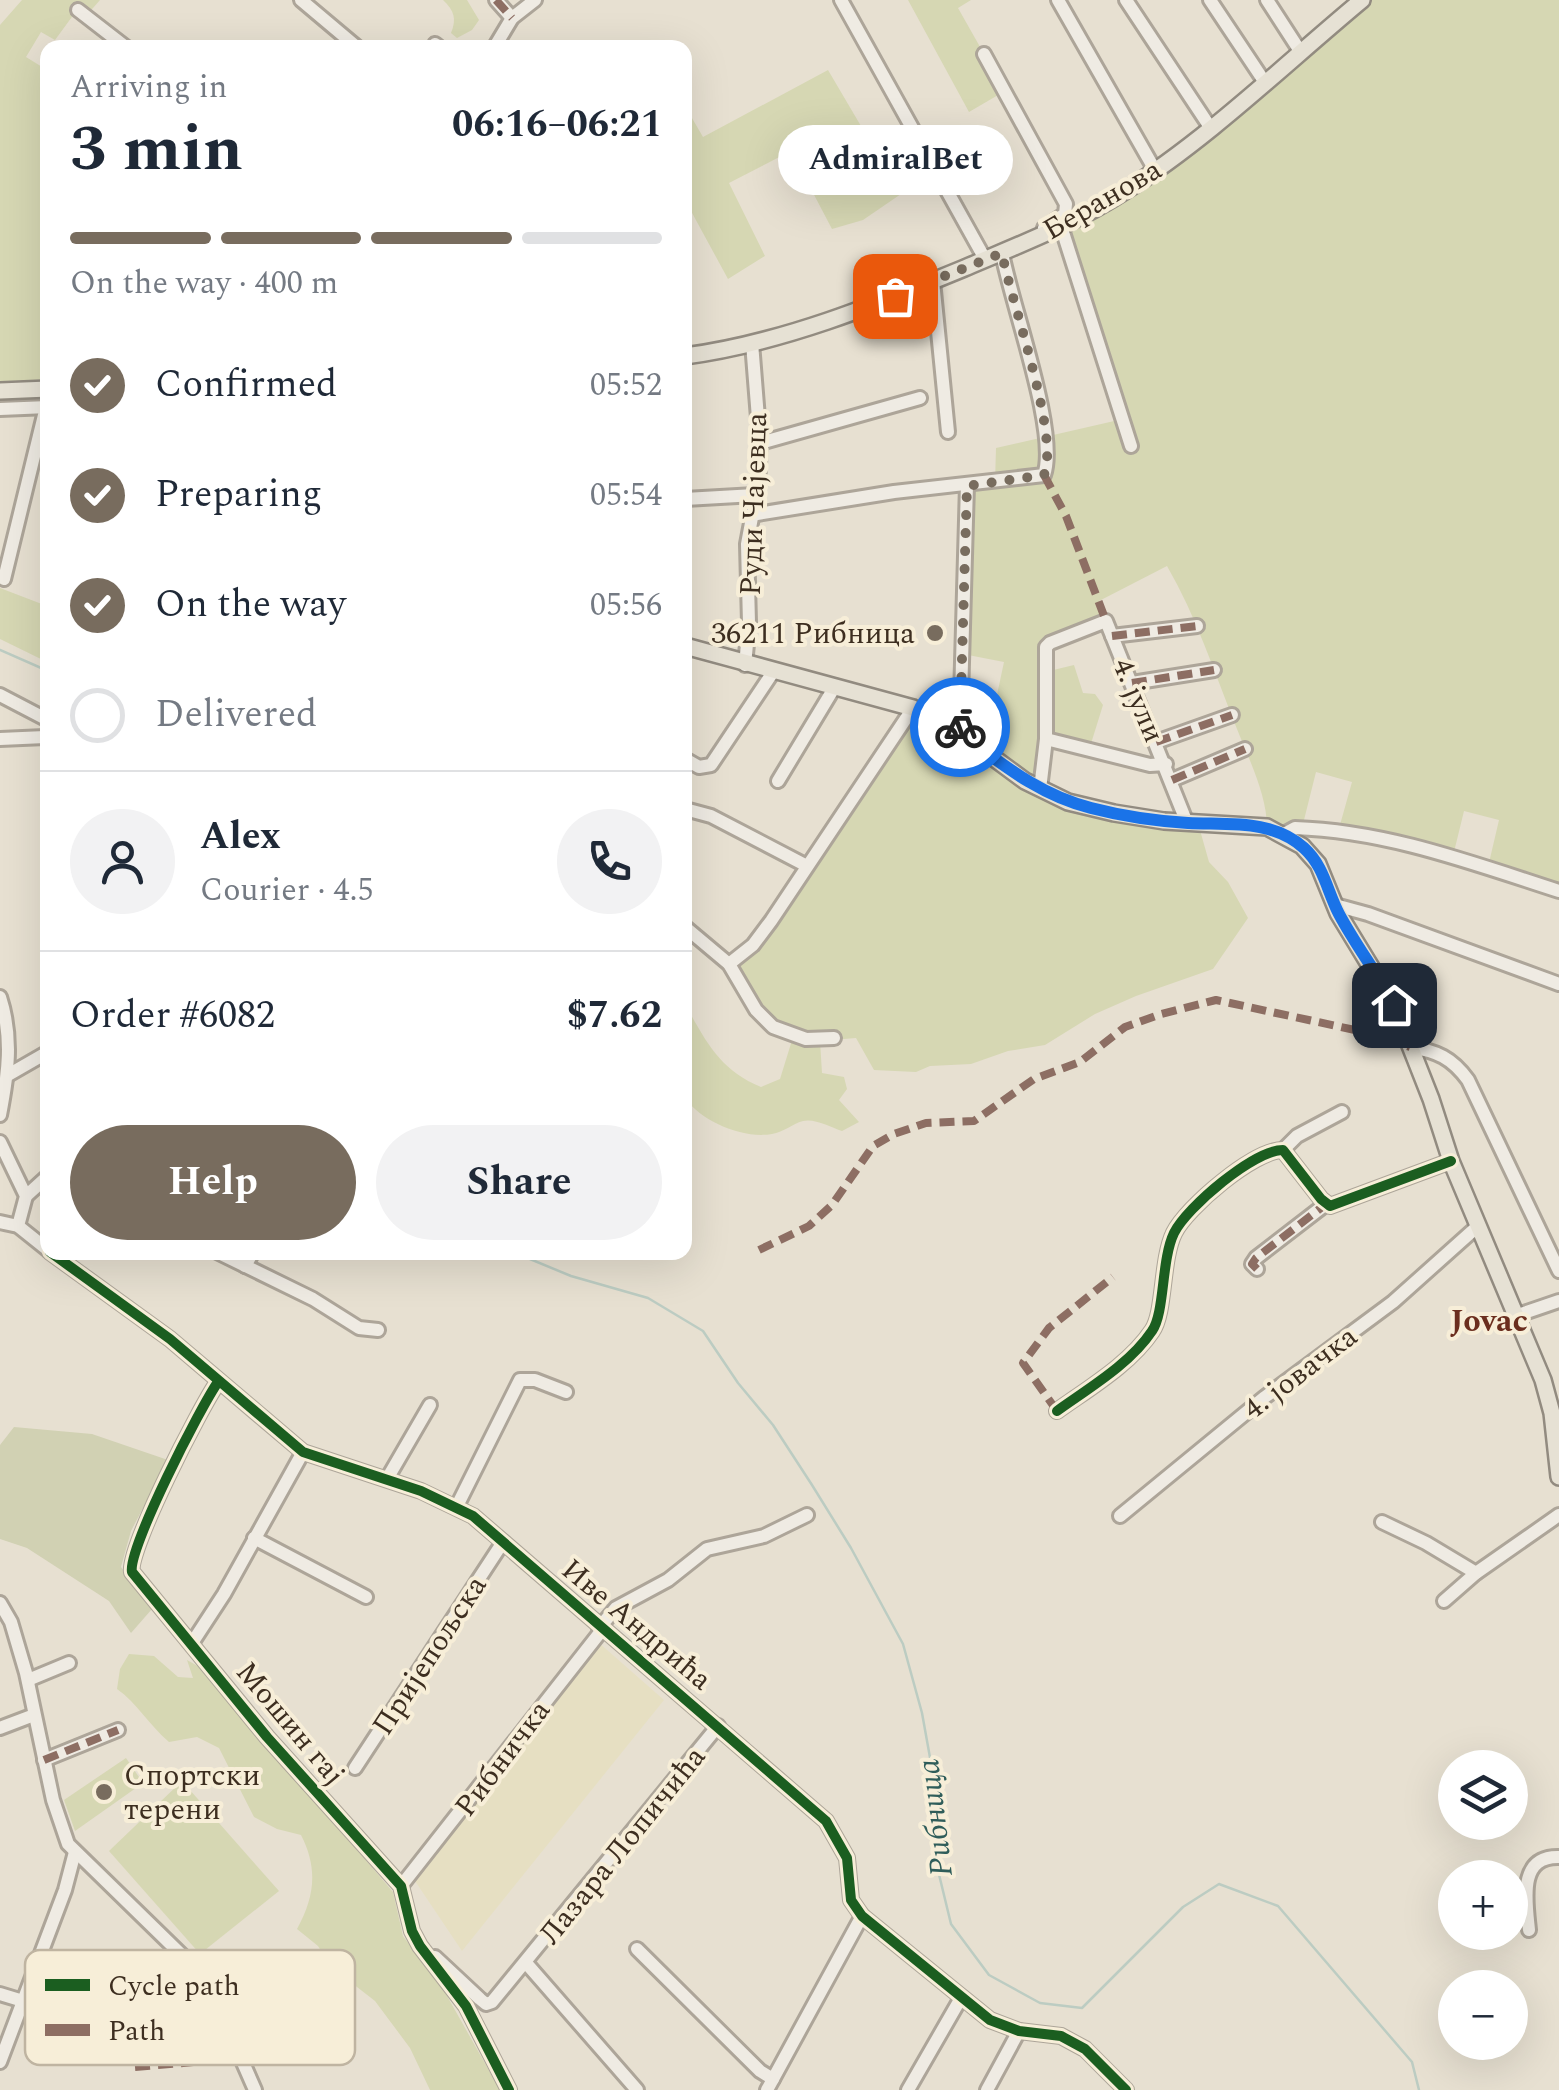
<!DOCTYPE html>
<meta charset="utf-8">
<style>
:root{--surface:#fff;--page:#f2f2f3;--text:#1f2937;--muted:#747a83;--line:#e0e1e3;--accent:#786c5e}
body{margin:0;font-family:Spectral,serif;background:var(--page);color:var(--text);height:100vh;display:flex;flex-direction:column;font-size:38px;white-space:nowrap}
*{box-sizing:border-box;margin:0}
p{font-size:32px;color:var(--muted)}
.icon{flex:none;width:55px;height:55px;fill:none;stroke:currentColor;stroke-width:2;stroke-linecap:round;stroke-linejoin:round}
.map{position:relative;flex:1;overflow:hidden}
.details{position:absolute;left:40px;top:40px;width:652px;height:1220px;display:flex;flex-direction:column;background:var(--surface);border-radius:20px;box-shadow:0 10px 40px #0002}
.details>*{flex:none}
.buttons{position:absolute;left:1438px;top:1750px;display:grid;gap:20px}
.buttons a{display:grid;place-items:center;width:90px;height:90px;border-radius:50%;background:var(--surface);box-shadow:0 10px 40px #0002;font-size:50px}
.pin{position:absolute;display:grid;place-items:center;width:85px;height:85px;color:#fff;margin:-42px;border-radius:20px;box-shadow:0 5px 15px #0006}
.courier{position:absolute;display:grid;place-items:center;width:100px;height:100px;margin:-50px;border:8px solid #1a73e8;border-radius:50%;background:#fff;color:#222;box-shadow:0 2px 12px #0007}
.bubble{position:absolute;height:70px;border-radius:35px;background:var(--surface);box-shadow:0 10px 40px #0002;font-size:32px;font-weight:700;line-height:70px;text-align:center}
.summary em{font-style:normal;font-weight:700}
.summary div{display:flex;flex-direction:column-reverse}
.summary{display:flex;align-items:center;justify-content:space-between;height:170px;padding:0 30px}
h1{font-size:65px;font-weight:700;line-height:75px}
.bar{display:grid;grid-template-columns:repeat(4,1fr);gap:15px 10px;align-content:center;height:120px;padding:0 30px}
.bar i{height:12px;border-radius:8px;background:var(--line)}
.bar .selected{background:var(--accent)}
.bar p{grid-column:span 4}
.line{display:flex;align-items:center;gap:25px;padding:0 30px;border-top:2px solid var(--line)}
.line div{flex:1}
.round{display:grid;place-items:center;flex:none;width:105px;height:105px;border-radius:52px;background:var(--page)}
ol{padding:0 30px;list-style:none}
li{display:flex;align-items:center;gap:30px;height:110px}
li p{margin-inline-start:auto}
li .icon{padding:10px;border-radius:50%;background:var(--accent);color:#fff;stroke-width:4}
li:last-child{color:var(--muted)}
li i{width:55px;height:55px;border:5px solid var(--line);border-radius:50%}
.action{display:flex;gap:20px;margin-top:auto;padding:20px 30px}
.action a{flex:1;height:115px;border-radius:60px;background:var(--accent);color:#fff;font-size:40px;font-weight:700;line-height:115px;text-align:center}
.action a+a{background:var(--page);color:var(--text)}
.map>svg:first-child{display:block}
.farmland{fill:#e6dfc2}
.green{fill:#d6d7b3}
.cemetery{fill:#d1d1b3}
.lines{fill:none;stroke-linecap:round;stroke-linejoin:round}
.stream{stroke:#bcccc2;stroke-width:2.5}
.minor-casing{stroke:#ada599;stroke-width:18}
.major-casing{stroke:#928b80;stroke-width:20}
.minor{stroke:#efebe3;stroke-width:12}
.major{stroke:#e6e1d4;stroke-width:15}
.quiet{stroke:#8d6e63;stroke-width:8;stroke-dasharray:15 8;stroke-linecap:butt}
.cycleway-casing{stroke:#f7eed8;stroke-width:16}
.cycleway{stroke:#1b5e20;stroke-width:10}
.done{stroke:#786c5e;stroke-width:10;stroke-dasharray:0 18}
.route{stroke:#1a73e8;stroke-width:12}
.poi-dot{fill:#786c5e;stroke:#f7eed8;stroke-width:4}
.labels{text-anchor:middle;stroke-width:8;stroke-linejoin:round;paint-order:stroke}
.street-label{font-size:30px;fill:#3d2e20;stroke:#f7eed8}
.poi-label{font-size:30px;fill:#3d2e20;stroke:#f7eed8;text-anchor:end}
.neighbourhood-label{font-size:32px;font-weight:bold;fill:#6b2e1e;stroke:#f7eed8}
.water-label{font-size:32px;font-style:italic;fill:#2f5d5a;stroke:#f7eed8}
.key{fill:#f7eed8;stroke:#bfb4a1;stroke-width:2.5}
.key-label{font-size:28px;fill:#3d2e20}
</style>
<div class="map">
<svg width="1559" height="2090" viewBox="0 0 1559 2090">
<rect width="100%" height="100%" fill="#e7e0d1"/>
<polygon class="farmland" points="598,1642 664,1700 462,1951 413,1878"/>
<g class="green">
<polygon points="22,0 100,0 86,16 77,10 55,40 41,32 26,57 47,70 47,389 0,391 0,25"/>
<path d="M 443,0 L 467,0 L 479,20 L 472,30 L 457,38 L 451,33 C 457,19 454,10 443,0 Z"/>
<polygon points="908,0 971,0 958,8 1005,91 969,112"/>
<path d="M 1362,0 L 1559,0 L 1559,891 L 1488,867 L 1499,820 L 1464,811 L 1453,856 L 1338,832 L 1352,782 L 1316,772 L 1302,828 L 1267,827 C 1267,794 1247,755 1235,724 C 1214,671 1196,616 1167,566 L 1099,601 L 1106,621 L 1050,643 L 1045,672 L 1074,665 L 1083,693 L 1095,694 L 1103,705 L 1089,750 L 1046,739 L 1040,789 L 1068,802 L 1198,823 L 1209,862 L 1228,882 L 1248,918 L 1213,969 L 1136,996 L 1095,1014 L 1045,1045 L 1008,1051 L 971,1064 L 930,1066 L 916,1072 L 874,1070 L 856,1038 L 820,1041 L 822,1073 L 844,1077 L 847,1089 L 839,1100 L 859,1122 L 842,1131 C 831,1127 814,1118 803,1121 C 792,1124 784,1132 772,1134 C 743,1139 702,1122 685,1098 L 685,1004 C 706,1042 720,1070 761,1087 L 780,1079 L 793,1037 L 773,1027 L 729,964 L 744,954 L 913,708 L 985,751 L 1004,662 L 963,654 L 967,485 L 995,482 L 996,448 L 1123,419 L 1061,226 L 1123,193 Z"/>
<polygon points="828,70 901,194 863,220 832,229 791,151 729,183 765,256 728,279 685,200 685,106 703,137"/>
<polygon points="0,588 47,606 47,662 0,639"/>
<path d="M 129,1654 L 154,1656 L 178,1677 L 193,1678 L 187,1660 L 203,1669 L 393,1892 L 403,1936 L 442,1987 L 500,2090 L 430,2090 L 410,2048 L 375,2001 L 330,1966 L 318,1946 L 297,1929 C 315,1896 318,1868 301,1835 L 277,1829 L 254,1817 L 219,1748 L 197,1737 L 169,1742 C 149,1725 137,1703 117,1689 L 120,1669 Z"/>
<polygon points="126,1758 143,1783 75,1831 64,1800"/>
<polygon points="182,1781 279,1891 200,1954 109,1851"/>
</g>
<polygon class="cemetery" points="14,1427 92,1434 168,1460 131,1531 121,1567 152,1609 131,1633 109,1601 27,1548 0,1539 0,1445"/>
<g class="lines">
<g class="stream">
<polyline points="0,650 48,671"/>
<polyline points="513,1252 571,1276 648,1298 703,1331 738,1383 773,1425 812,1485 851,1548 903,1644 922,1713 938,1802 936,1862 951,1924 989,1975 1040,2003 1082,2008 1183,1907 1219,1884 1278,1906 1412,2062 1419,2090"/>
</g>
<defs>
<g id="minor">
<polyline points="301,0 358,48"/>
<polyline points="496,0 512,18"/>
<polyline points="841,0 985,259"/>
<polyline points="1058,0 1155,170"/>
<polyline points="1126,0 1210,127"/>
<polyline points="1210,0 1264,81"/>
<polyline points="1267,0 1300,51"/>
<polyline points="78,10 127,48"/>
<polyline points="435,44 440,48"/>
<polyline points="494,48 512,18 535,0"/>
<polyline points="984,54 1066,204 1065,214 1044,228"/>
<polyline points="1061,226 1131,446"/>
<polyline points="933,281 948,432"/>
<polyline points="0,409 48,407"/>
<polyline points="760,443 920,398"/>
<polyline points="685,499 755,495"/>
<path d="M 751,515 L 894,492 L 1044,475 C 1059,433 1011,303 1002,253"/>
<polyline points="4,579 46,407"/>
<polyline points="1112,636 1197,626"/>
<polyline points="745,665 749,623 747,544 758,486 760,443 752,343"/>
<polyline points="1132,683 1214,670"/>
<polyline points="0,695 44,718"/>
<polyline points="960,733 967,485"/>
<polyline points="0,739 45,737"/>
<polyline points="1046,739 1150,765 1166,764"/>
<polyline points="1156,742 1232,715"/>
<polyline points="685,759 699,767 711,765 773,672"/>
<polyline points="1172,780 1245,749"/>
<polyline points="778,781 834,688"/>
<polyline points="1040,789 1046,739 1046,647 1050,643 1106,621 1187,823"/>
<polyline points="685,809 711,816 807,866"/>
<path d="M 1284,834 L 1295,828 C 1387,831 1472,863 1559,891"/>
<polyline points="1335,905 1368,914 1559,984"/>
<polyline points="685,927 729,964 756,1010 773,1027 806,1039 834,1038"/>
<polyline points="729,964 753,945 771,921 913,708"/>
<path d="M 0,997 C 13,1037 8,1074 0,1115"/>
<path d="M 1410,1047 C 1437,1051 1452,1058 1468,1080 L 1559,1271"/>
<polyline points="8,1075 48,1052"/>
<polyline points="0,1142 26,1196 18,1226"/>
<polyline points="1283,1150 1297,1136 1342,1112"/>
<polyline points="26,1196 48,1176"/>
<polyline points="0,1222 18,1226 48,1250"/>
<polyline points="50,1252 170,1339 303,1452 421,1491 473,1516 826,1821 847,1858 851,1900 862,1916 990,2020 1019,2031 1061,2036 1085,2049 1126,2090"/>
<polyline points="217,1252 313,1299 359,1328 378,1330"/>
<polyline points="245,1266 253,1252"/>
<polyline points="1257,1269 1252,1264 1256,1258 1326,1204"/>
<polyline points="1518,1315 1559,1301"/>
<path d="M 218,1382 C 201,1406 127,1550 132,1572 L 267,1737 L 401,1886 L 412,1931 L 420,1946 L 466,2006 L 509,2090"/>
<path d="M 1057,1411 C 1089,1388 1130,1364 1152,1331 C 1165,1313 1161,1260 1174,1233 C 1187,1207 1254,1150 1283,1150 L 1321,1199 L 1330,1206 L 1451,1161"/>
<polyline points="387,1479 430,1405"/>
<polyline points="457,1506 520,1380 535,1380 566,1392"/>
<polyline points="1120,1516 1265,1397 1393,1302 1478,1226"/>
<polyline points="1382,1522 1426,1543 1476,1573"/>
<polyline points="254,1538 366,1597"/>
<polyline points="1444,1601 1476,1573 1559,1515"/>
<polyline points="0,1603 11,1622 26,1673 53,1800 68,1844 193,1966 213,1994 255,2090"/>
<polyline points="599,1628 616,1608 668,1580 707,1549 764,1536 807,1515"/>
<polyline points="192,1643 224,1594 303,1452"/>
<polyline points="28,1680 69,1663"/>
<polyline points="0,1728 34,1715"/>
<polyline points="44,1760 118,1730"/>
<polyline points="355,1768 503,1542"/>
<polyline points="401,1886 602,1630"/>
<path d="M 1529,1930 C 1526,1900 1518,1856 1559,1857"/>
<polyline points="637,1949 760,2071 773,2079"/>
<polyline points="435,1957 480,1999 486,2004 492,2002 718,1726"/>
<polyline points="527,1964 637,2090"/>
<polyline points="0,1994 23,2001"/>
<polyline points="0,2062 65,1890 75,1852"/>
<polyline points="767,2090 862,1916"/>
<polyline points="908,2090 961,1998"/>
<polyline points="987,2090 1019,2031"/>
</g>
<g id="major">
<path d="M 685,356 C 783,343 877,304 967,267 C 1021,244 1076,223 1125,191 C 1208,139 1286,63 1362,0"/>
<polyline points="0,391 48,389"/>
<polyline points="685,646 913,708 960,733 1025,781 1068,802 1114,813 1164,821 1267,827 1302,846 1318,864 1338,913 1394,1005 1431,1099 1451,1161 1543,1380 1552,1413 1559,1477"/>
</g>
</defs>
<use href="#minor" class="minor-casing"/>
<use href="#major" class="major-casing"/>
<use href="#minor" class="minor"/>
<use href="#major" class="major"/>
<g class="quiet">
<polyline points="496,0 512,18"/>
<polyline points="435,44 440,48"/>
<polyline points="1044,475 1066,516 1106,621"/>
<polyline points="1112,636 1197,626"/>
<polyline points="1132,683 1214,670"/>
<polyline points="1156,742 1232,715"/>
<polyline points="1172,780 1245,749"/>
<polyline points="759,1250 809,1226 832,1205 873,1146 894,1134 926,1123 974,1121 1034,1079 1080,1062 1125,1027 1161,1014 1216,1000 1355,1030 1410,1047"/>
<polyline points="1257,1269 1252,1264 1256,1258 1326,1204"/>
<polyline points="1057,1411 1023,1363 1049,1328 1113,1277"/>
<polyline points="44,1760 118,1730"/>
<polyline points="135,2067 242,2058"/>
</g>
<defs>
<g id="cycleway">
<polyline points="50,1252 170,1339 303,1452 421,1491 473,1516 826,1821 847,1858 851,1900 862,1916 990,2020 1019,2031 1061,2036 1085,2049 1126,2090"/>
<path d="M 218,1382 C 201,1406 127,1550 132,1572 L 267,1737 L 401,1886 L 412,1931 L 420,1946 L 466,2006 L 509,2090"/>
<path d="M 1057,1411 C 1089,1388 1130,1364 1152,1331 C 1165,1313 1161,1260 1174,1233 C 1187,1207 1254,1150 1283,1150 L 1321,1199 L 1330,1206 L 1451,1161"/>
</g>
</defs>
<use href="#cycleway" class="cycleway-casing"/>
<use href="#cycleway" class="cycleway"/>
</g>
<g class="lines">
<path class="done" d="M 895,296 L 1002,253 C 1011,302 1060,435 1044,475 L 967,486 L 960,727"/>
<path class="route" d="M 960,727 L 960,733 C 1002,764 1039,795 1091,808 C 1122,816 1156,821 1188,823 C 1228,825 1272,819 1304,848 C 1324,866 1327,891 1339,914 C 1356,946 1378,974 1394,1005"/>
</g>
<g class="poi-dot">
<circle cx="935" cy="633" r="10"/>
<circle cx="104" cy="1792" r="10"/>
</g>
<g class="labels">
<g class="street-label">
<text transform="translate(1102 199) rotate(-30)" y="10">Беранова</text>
<text transform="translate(753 504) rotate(-88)" y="10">Руди Чајевца</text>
<text transform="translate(1139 700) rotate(67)" y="10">4. јули</text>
<text transform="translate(1300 1372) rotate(-37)" y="10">4. јовачка</text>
<text transform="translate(637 1624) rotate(40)" y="10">Иве Андрића</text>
<text transform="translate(429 1655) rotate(-57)" y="10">Пријепољска</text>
<text transform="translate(291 1723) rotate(50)" y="10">Мошин гај</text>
<text transform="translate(502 1758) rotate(-53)" y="10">Рибничка</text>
<text transform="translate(622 1845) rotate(-51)" y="10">Лазара Лопичића</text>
</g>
<g class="poi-label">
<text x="915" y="643">36211 Рибница</text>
<text x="124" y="1785" text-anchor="start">Спортски<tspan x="124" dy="34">терени</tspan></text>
</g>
<g class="neighbourhood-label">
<text x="1489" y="1331">Jovac</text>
</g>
<g class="water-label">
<text transform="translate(934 1818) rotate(-97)" y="11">Рибница</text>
</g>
</g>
<rect x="25" y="1950" width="330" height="115" rx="15" class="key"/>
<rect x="45" y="1979" width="45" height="12" fill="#1b5e20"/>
<rect x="45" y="2024" width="45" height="12" fill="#8d6e63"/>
<g class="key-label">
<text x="108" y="1995">Cycle path</text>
<text x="108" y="2040">Path</text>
</g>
</svg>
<div class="buttons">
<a><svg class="icon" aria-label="layers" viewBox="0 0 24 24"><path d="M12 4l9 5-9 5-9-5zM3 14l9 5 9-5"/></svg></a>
<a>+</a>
<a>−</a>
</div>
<div class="pin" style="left:895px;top:296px;background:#ea580c"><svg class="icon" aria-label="bag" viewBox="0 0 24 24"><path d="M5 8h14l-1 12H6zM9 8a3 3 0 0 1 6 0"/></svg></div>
<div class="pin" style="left:1394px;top:1005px;background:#1f2937"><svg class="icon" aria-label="home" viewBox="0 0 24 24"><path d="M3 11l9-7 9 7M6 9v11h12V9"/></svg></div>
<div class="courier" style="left:960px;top:727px"><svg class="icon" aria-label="bike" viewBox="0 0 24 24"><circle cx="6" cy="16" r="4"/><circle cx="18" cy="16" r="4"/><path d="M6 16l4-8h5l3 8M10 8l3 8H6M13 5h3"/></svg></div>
<div class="bubble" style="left:778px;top:125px;width:235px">AdmiralBet</div>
<section class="details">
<div class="summary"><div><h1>3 min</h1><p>Arriving in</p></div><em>06:16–06:21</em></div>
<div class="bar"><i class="selected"></i><i class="selected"></i><i class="selected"></i><i></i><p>On the way · 400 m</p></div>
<ol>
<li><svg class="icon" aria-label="check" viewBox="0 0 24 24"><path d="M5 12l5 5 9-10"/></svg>Confirmed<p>05:52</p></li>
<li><svg class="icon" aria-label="check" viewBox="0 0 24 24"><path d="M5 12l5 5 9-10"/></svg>Preparing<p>05:54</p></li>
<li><svg class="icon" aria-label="check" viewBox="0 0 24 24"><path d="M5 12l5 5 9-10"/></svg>On the way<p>05:56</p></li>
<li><i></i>Delivered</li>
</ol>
<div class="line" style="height:180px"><a class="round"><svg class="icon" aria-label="person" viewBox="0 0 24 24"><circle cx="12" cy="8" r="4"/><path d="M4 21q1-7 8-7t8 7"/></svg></a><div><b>Alex</b><p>Courier · 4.5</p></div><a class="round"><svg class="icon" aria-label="phone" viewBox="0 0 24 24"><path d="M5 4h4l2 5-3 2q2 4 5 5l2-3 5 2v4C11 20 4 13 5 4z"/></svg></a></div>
<div class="line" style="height:130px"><div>Order #6082</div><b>$7.62</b></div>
<div class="action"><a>Help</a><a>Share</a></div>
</section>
</div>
